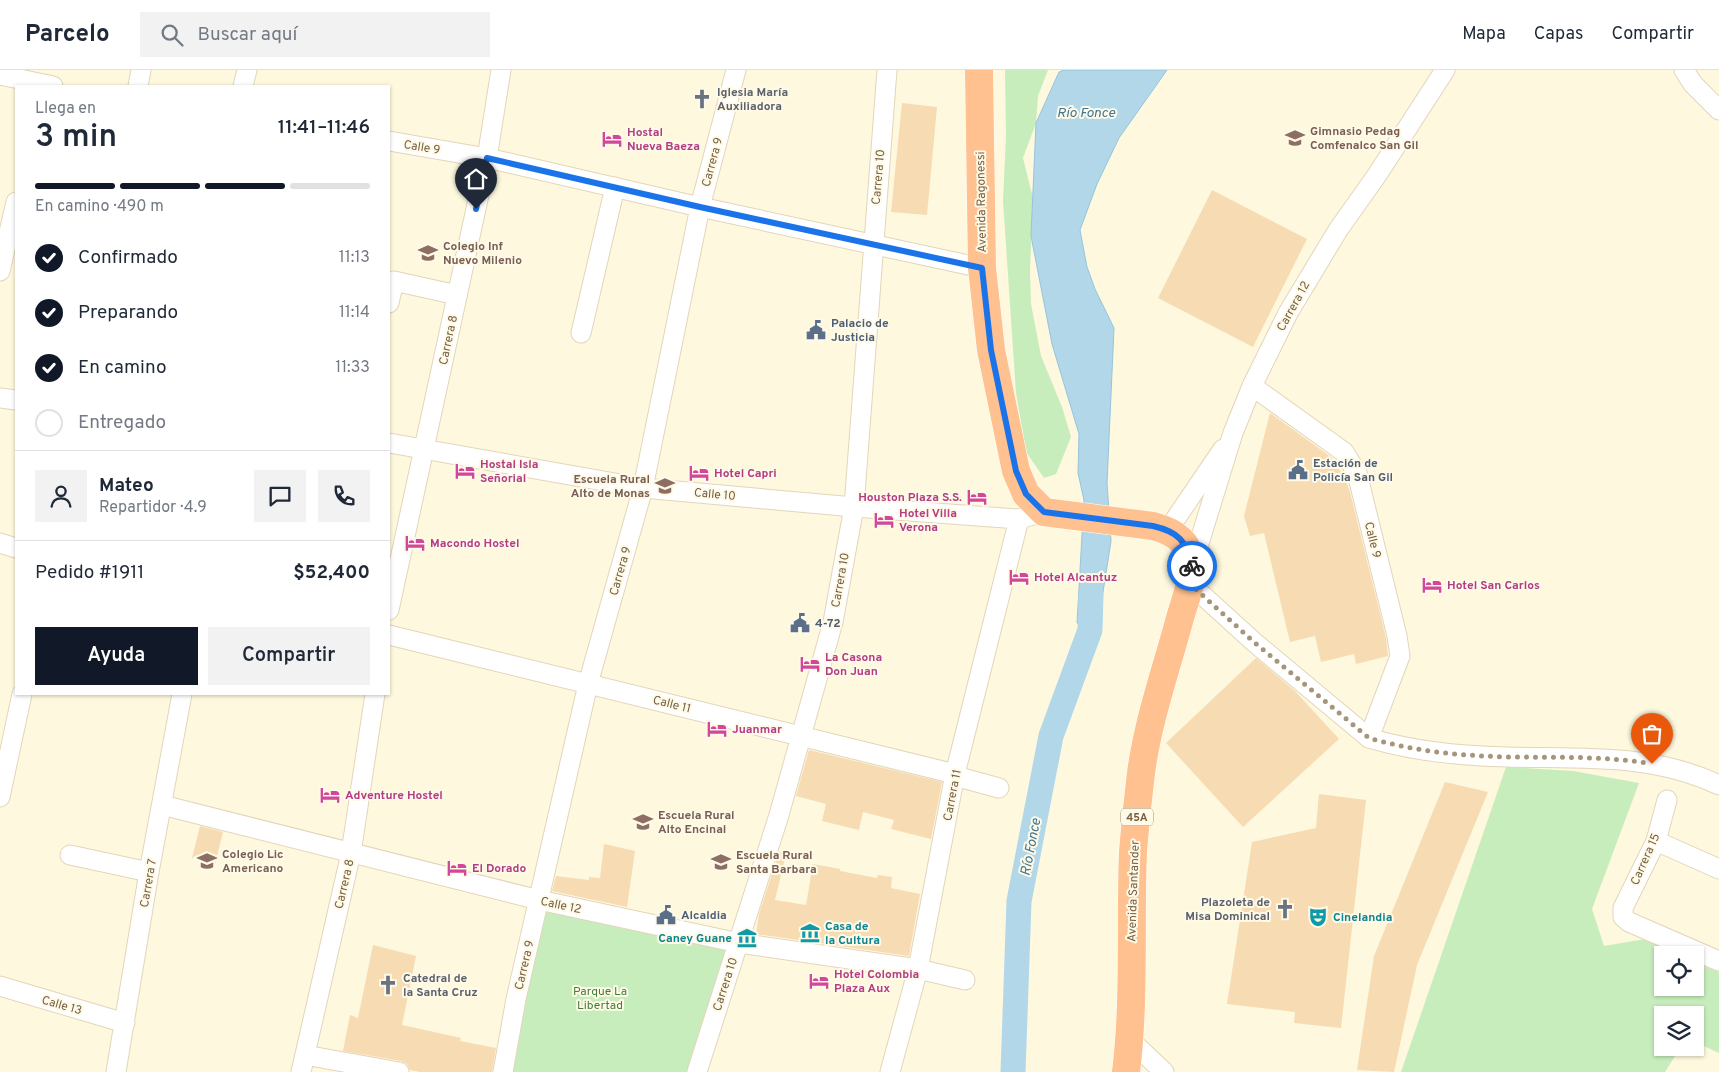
<!DOCTYPE html>
<html lang="es">
<meta charset="utf-8">
<style>
:root{--surface:#fff;--page:#f2f2f3;--text:#1f2937;--muted:#747a83;--line:#e0e1e3;--accent:#111827}
body{margin:0;font-family:Overpass,sans-serif;background:var(--page);color:var(--text);height:100vh;display:flex;flex-direction:column;font-size:19px;white-space:nowrap}
*{box-sizing:border-box;margin:0}
p{font-size:16px;color:var(--muted)}
.icon{flex:none;width:28px;height:28px;fill:none;stroke:currentColor;stroke-width:2;stroke-linecap:round;stroke-linejoin:round}
.map{position:relative;flex:1;overflow:hidden}
.details{position:absolute;left:15px;top:15px;width:375px;height:610px;display:flex;flex-direction:column;background:var(--surface);border-radius:0px;box-shadow:0 1px 4px #0004}
.details>*{flex:none}
.tools{position:absolute;left:1654px;top:876px;display:grid;gap:10px}
.tools a{display:grid;place-items:center;width:50px;height:50px;border-radius:0px;background:var(--surface);box-shadow:0 1px 4px #0004;font-size:25px}
.pin{position:absolute;display:grid;place-items:center;width:42px;height:42px;color:#fff;margin:-51px -21px;border-radius:50% 50% 50% 0;rotate:-45deg;box-shadow:0 0 5px #0007}
.pin .icon{rotate:45deg}
.courier{position:absolute;display:grid;place-items:center;width:50px;height:50px;margin:-25px;border:4px solid #1a73e8;border-radius:50%;background:#fff;color:#222;box-shadow:0 1px 6px #0007}
.summary em{font-style:normal;font-weight:600}
.summary div{display:flex;flex-direction:column-reverse}
.summary{display:flex;align-items:center;justify-content:space-between;height:85px;padding:0 20px}
h1{font-size:32px;font-weight:600;line-height:38px}
.bar{display:grid;grid-template-columns:repeat(4,1fr);gap:8px 5px;align-content:center;height:60px;padding:0 20px}
.bar i{height:6px;border-radius:4px;background:var(--line)}
.bar .selected{background:var(--accent)}
.bar p{grid-column:span 4}
.line{display:flex;align-items:center;gap:12px;padding:0 20px;border-top:1px solid var(--line)}
.line div{flex:1}
.round{display:grid;place-items:center;flex:none;width:52px;height:52px;border-radius:0px;background:var(--page)}
ol{padding:0 20px;list-style:none}
li{display:flex;align-items:center;gap:15px;height:55px}
li p{margin-inline-start:auto}
li .icon{padding:5px;border-radius:50%;background:var(--accent);color:#fff;stroke-width:4}
li:last-child{color:var(--muted)}
li i{width:28px;height:28px;border:2px solid var(--line);border-radius:50%}
.button{display:flex;gap:10px;margin-top:auto;padding:10px 20px}
.button a{flex:1;height:58px;border-radius:0px;background:var(--accent);color:#fff;font-size:20px;font-weight:600;line-height:58px;text-align:center}
.button a+a{background:var(--page);color:var(--text)}
header{display:flex;align-items:center;gap:30px;box-sizing:border-box;height:70px;padding:0 25px;background:var(--surface);border-bottom:1px solid var(--line)}
header strong{font-size:24px}
nav{display:flex;gap:28px;margin-inline-start:auto;font-size:18px}
.search{width:350px;height:45px;background:var(--page);display:flex;align-items:center;gap:12px;box-sizing:border-box;padding:0 18px;border-radius:0px;color:var(--muted);font-size:19px}
.map>svg:first-child{display:block}
.green{fill:#c7edbc}
.water{fill:#b2d7e9;stroke:#97c4dc}
.lines{fill:none;stroke-linecap:round;stroke-linejoin:round}
.river{stroke:#b2d7e9;stroke-width:25}
.building{fill:#f6dbb3}
.minor-casing{stroke:#e3d5ba;stroke-width:21}
.highway-casing{stroke:#fff;stroke-width:29}
.minor{stroke:#fff;stroke-width:19}
.highway{stroke:#ffc18f;stroke-width:28}
.done{stroke:#a6957a;stroke-width:5;stroke-dasharray:0 9}
.route{stroke:#1a73e8;stroke-width:6}
.labels{text-anchor:middle;stroke-width:4;stroke-linejoin:round;paint-order:stroke}
.shield{fill:#fffae7;stroke:#9f8e75;stroke-width:1}
.shield-label{font-size:11px;font-weight:bold;fill:#766044}
.worship-label{font-size:12px;font-weight:bold;fill:#5b616d;stroke:#fffae7;text-anchor:start}
.education-label{font-size:12px;font-weight:bold;fill:#785e54;stroke:#fffae7;text-anchor:start}
.hotel-label{font-size:12px;font-weight:bold;fill:#b23c85;stroke:#fffae7;text-anchor:start}
.street-label{font-size:12px;fill:#766044;stroke:#fffae7}
.service-label{font-size:12px;font-weight:bold;fill:#4e5e75;stroke:#fffae7;text-anchor:start}
.culture-label{font-size:12px;font-weight:bold;fill:#0d838f;stroke:#fffae7;text-anchor:start}
.park-label{font-size:12px;fill:#427e3b;stroke:#fffae7}
.water-label{font-size:14px;font-style:italic;fill:#3e7694;stroke:#fffae7}
</style>
<header>
<strong>Parcelo</strong>
<div class="search"><svg class="icon" aria-label="search" viewBox="0 0 24 24"><circle cx="10" cy="10" r="6"/><path d="M15 15l6 6"/></svg>Buscar aquí</div>
<nav><a>Mapa</a><a>Capas</a><a>Compartir</a></nav>
</header>
<div class="map">
<svg width="1719" height="1002" viewBox="0 0 1719 1002">
<rect width="100%" height="100%" fill="#fef8de"/>
<g class="green">
<polygon points="1005,0 1048,0 1038,26 1036,53 1023,88 1033,128 1030,201 1031,234 1041,286 1062,337 1071,367 1056,404 1044,408 1026,382 1016,323 1003,131 1006,66"/>
<polygon points="1506,697 1573,701 1639,713 1592,839 1604,876 1645,869 1678,885 1662,885 1662,918 1695,918 1695,893 1719,902 1719,983 1695,972 1695,945 1662,945 1662,978 1680,978 1665,1002 1401,1002"/>
<polygon points="543,838 729,878 689,1002 508,1002"/>
</g>
<polygon class="water" points="1064,0 1167,0 1119,68 1097,114 1080,160 1087,197 1095,219 1114,258 1107,413 1111,471 1098,554 1090,560 1077,553 1084,430 1078,403 1079,364 1052,274 1031,166 1036,53 1059,2"/>
<g class="lines">
<polyline class="river" points="1013,1002 1019,831 1051,666 1090,560 1091,525"/>
</g>
<g class="building">
<polygon points="902,33 937,37 927,145 891,142"/>
<polygon points="1212,120 1307,169 1253,277 1158,228"/>
<polygon points="1270,343 1331,387 1345,408 1350,422 1386,568 1388,586 1356,594 1354,584 1321,592 1315,566 1290,572 1264,463 1250,466 1244,446"/>
<polygon points="1256,588 1295,621 1339,669 1243,757 1166,673"/>
<polygon points="809,680 942,712 931,769 891,759 894,750 863,742 859,760 822,751 826,734 796,726"/>
<polygon points="1445,712 1488,722 1417,895 1394,1002 1357,1000 1374,886"/>
<polygon points="1319,724 1366,730 1341,958 1294,953 1295,942 1227,934 1252,772 1316,758"/>
<polygon points="200,756 223,762 215,794 192,788"/>
<polygon points="604,774 635,781 627,837 552,821 556,806 589,810 589,807 600,808"/>
<polygon points="779,782 786,784 775,830 806,835 813,794 840,799 840,801 877,808 878,805 892,807 891,818 920,824 909,886 756,864 759,844"/>
<polygon points="373,875 416,886 402,955 461,968 460,971 496,978 492,1002 420,1002 410,1000 407,994 401,991 343,981 350,945 358,948"/>
</g>
<g class="lines">
<defs>
<g id="minor">
<polyline points="1684,0 1693,14 1719,40"/>
<polyline points="0,5 53,16"/>
<polyline points="138,16 141,0"/>
<polyline points="243,16 247,0"/>
<polyline points="389,71 487,88 700,137 982,198"/>
<polyline points="0,201 16,132"/>
<polyline points="389,233 394,211 457,225"/>
<polyline points="581,263 615,117"/>
<polyline points="1252,316 1344,382 1357,403 1397,566 1400,586 1369,668"/>
<polyline points="0,328 16,330"/>
<polyline points="389,373 643,418 854,437 1019,449 1044,442"/>
<polyline points="1168,460 1223,379"/>
<polyline points="0,473 16,478"/>
<polyline points="1192,496 1233,363 1252,316 1288,243 1338,160 1377,105 1445,0"/>
<path d="M 1189,513 L 1254,572 L 1369,668 C 1405,679 1445,684 1482,686 C 1562,691 1644,679 1719,715"/>
<polyline points="389,540 487,88 501,0"/>
<polyline points="389,565 955,704"/>
<polyline points="955,706 999,718"/>
<polyline points="0,727 22,624"/>
<polyline points="1667,730 1656,771 1623,838 1623,847 1629,852 1719,891"/>
<polyline points="162,735 539,830 739,873 918,899 965,910"/>
<polyline points="1656,771 1719,799"/>
<polyline points="70,785 149,802"/>
<polyline points="0,916 125,953"/>
<polyline points="1130,970 1164,1002"/>
<polyline points="305,985 399,1002"/>
<polyline points="116,1002 149,802 182,624"/>
<polyline points="301,1002 351,783 375,624"/>
<polyline points="503,1002 516,929 588,614 643,418 700,137 736,0"/>
<polyline points="697,1002 779,745 833,552 854,437 887,0"/>
<polyline points="890,1002 918,899 955,704 1019,449"/>
</g>
<path id="highway" d="M 979,0 L 982,198 L 991,280 L 1016,401 L 1026,424 L 1044,442 L 1153,456 C 1175,462 1190,472 1192,496 C 1193,510 1184,534 1180,548 C 1166,600 1148,650 1141,703 C 1138,729 1135,756 1133,782 C 1130,855 1135,929 1126,1002"/>
</defs>
<use href="#minor" class="minor-casing"/>
<use href="#highway" class="highway-casing"/>
<use href="#minor" class="minor"/>
<use href="#highway" class="highway"/>
</g>
<g class="lines">
<path class="done" d="M 1192,496 L 1189,513 L 1254,572 L 1369,668 C 1406,679 1445,684 1483,686 C 1539,689 1596,684 1652,694"/>
<path class="route" d="M 476,139 L 487,88 L 700,137 L 982,198 L 991,280 L 1016,401 L 1026,424 L 1044,442 L 1153,456 C 1179,462 1186,471 1192,496"/>
</g>
<defs>
<symbol id="church-bare" viewBox="-9 -9 18 18"><path d="M-1.2-6h2.4v3.5h3.3v2.4h-3.3V6h-2.4V-.1h-3.3v-2.4h3.3Z" fill="#6b7280" stroke="#fffae7" stroke-width="2.5" paint-order="stroke"/></symbol>
<symbol id="school-bare" viewBox="-9 -9 18 18"><path d="M0-5L7-2L0 1L-7-2ZM-4 1L0 2.5L4 1V4Q0 6-4 4Z" fill="#8d6e63" stroke="#fffae7" stroke-width="2.5" paint-order="stroke"/></symbol>
<symbol id="hotel-bare" viewBox="-9 -9 18 18"><path d="M-6-4.5h1.5V1H6V5H4.5V3h-9V5H-6ZM-4 0a1.8 1.8 0 1 1 3.6 0ZM.5 0V-2.5h3Q6-2.5 6 0Z" fill="#d1479c" stroke="#fffae7" stroke-width="2.5" paint-order="stroke"/></symbol>
<symbol id="civic-bare" viewBox="-9 -9 18 18"><path d="M-.6-6.5H3V-4.5H.6V-3L4-1V1h2V6H-6V1h2V-1L-.6-3ZM-1.2 2.5V6h2.4V2.5Z" fill="#5c6f8a" stroke="#fffae7" stroke-width="2.5" paint-order="stroke"/></symbol>
<symbol id="theatre-bare" viewBox="-9 -9 18 18"><path d="M-5-5.5Q0-4 5-5.5V0Q5 5 0 6Q-5 5-5 0ZM-3.3-2.5H-1v1.5H-3.3ZM1-2.5H3.3v1.5H1ZM-2.8 1Q0 5.5 2.8 1Z" fill="#0f9aa8" stroke="#fffae7" stroke-width="2.5" paint-order="stroke"/></symbol>
<symbol id="museum-bare" viewBox="-9 -9 18 18"><path d="M0-6L6-3V-2H-6V-3ZM-5-1h2V3h-2ZM-1-1h2V3h-2ZM3-1h2V3H3ZM-6 4H6V6H-6Z" fill="#0f9aa8" stroke="#fffae7" stroke-width="2.5" paint-order="stroke"/></symbol>
</defs>
<g fill-rule="evenodd">
<use href="#church-bare" x="688" y="15" width="28" height="28"/>
<use href="#school-bare" x="1281" y="54" width="28" height="28"/>
<use href="#hotel-bare" x="598" y="55" width="28" height="28"/>
<use href="#school-bare" x="414" y="169" width="28" height="28"/>
<use href="#civic-bare" x="802" y="246" width="28" height="28"/>
<use href="#civic-bare" x="1284" y="386" width="28" height="28"/>
<use href="#hotel-bare" x="451" y="387" width="28" height="28"/>
<use href="#hotel-bare" x="685" y="389" width="28" height="28"/>
<use href="#school-bare" x="651" y="402" width="28" height="28"/>
<use href="#hotel-bare" x="963" y="413" width="28" height="28"/>
<use href="#hotel-bare" x="870" y="436" width="28" height="28"/>
<use href="#hotel-bare" x="401" y="459" width="28" height="28"/>
<use href="#hotel-bare" x="1005" y="493" width="28" height="28"/>
<use href="#hotel-bare" x="1418" y="501" width="28" height="28"/>
<use href="#civic-bare" x="786" y="539" width="28" height="28"/>
<use href="#hotel-bare" x="796" y="580" width="28" height="28"/>
<use href="#hotel-bare" x="703" y="645" width="28" height="28"/>
<use href="#hotel-bare" x="316" y="711" width="28" height="28"/>
<use href="#school-bare" x="629" y="738" width="28" height="28"/>
<use href="#school-bare" x="193" y="777" width="28" height="28"/>
<use href="#school-bare" x="707" y="778" width="28" height="28"/>
<use href="#hotel-bare" x="443" y="784" width="28" height="28"/>
<use href="#church-bare" x="1271" y="825" width="28" height="28"/>
<use href="#civic-bare" x="652" y="831" width="28" height="28"/>
<use href="#theatre-bare" x="1304" y="833" width="28" height="28"/>
<use href="#museum-bare" x="796" y="849" width="28" height="28"/>
<use href="#museum-bare" x="733" y="854" width="28" height="28"/>
<use href="#hotel-bare" x="805" y="897" width="28" height="28"/>
<use href="#church-bare" x="374" y="901" width="28" height="28"/>
</g>
<g class="labels">
<rect class="shield" x="1121" y="738.5" width="32" height="17" rx="4"/>
<g class="shield-label">
<text x="1137" y="751">45A</text>
</g>
<g class="worship-label">
<text x="717" y="26">Iglesia María<tspan x="717" dy="14">Auxiliadora</tspan></text>
<text x="1270" y="836" text-anchor="end">Plazoleta de<tspan x="1270" dy="14">Misa Dominical</tspan></text>
<text x="403" y="912">Catedral de<tspan x="403" dy="14">la Santa Cruz</tspan></text>
</g>
<g class="education-label">
<text x="1310" y="65">Gimnasio Pedag<tspan x="1310" dy="14">Comfenalco San Gil</tspan></text>
<text x="443" y="180">Colegio Inf<tspan x="443" dy="14">Nuevo Milenio</tspan></text>
<text x="650" y="413" text-anchor="end">Escuela Rural<tspan x="650" dy="14">Alto de Monas</tspan></text>
<text x="658" y="749">Escuela Rural<tspan x="658" dy="14">Alto Encinal</tspan></text>
<text x="222" y="788">Colegio Lic<tspan x="222" dy="14">Americano</tspan></text>
<text x="736" y="789">Escuela Rural<tspan x="736" dy="14">Santa Barbara</tspan></text>
</g>
<g class="hotel-label">
<text x="627" y="66">Hostal<tspan x="627" dy="14">Nueva Baeza</tspan></text>
<text x="480" y="398">Hostal Isla<tspan x="480" dy="14">Señorial</tspan></text>
<text x="714" y="407">Hotel Capri</text>
<text x="962" y="431" text-anchor="end">Houston Plaza S.S.</text>
<text x="899" y="447">Hotel Villa<tspan x="899" dy="14">Verona</tspan></text>
<text x="430" y="477">Macondo Hostel</text>
<text x="1034" y="511">Hotel Alcantuz</text>
<text x="1447" y="519">Hotel San Carlos</text>
<text x="825" y="591">La Casona<tspan x="825" dy="14">Don Juan</tspan></text>
<text x="732" y="663">Juanmar</text>
<text x="345" y="729">Adventure Hostel</text>
<text x="472" y="802">El Dorado</text>
<text x="834" y="908">Hotel Colombia<tspan x="834" dy="14">Plaza Aux</tspan></text>
</g>
<g class="street-label">
<text transform="translate(422 77) rotate(9)" y="4">Calle 9</text>
<text transform="translate(712 92) rotate(-75)" y="4">Carrera 9</text>
<text transform="translate(878 107) rotate(-85)" y="4">Carrera 10</text>
<text transform="translate(981 132) rotate(-91)" y="4">Avenida Ragonessi</text>
<text transform="translate(1293 236) rotate(-61)" y="4">Carrera 12</text>
<text transform="translate(448 270) rotate(-78)" y="4">Carrera 8</text>
<text transform="translate(715 424) rotate(5)" y="4">Calle 10</text>
<text transform="translate(1373 470) rotate(76)" y="4">Calle 9</text>
<text transform="translate(620 501) rotate(-74)" y="4">Carrera 9</text>
<text transform="translate(840 510) rotate(-80)" y="4">Carrera 10</text>
<text transform="translate(672 634) rotate(14)" y="4">Calle 11</text>
<text transform="translate(952 725) rotate(-79)" y="4">Carrera 11</text>
<text transform="translate(1645 789) rotate(-66)" y="4">Carrera 15</text>
<text transform="translate(148 813) rotate(-80)" y="4">Carrera 7</text>
<text transform="translate(344 814) rotate(-77)" y="4">Carrera 8</text>
<text transform="translate(1133 821) rotate(-88)" y="4">Avenida Santander</text>
<text transform="translate(561 835) rotate(12)" y="4">Calle 12</text>
<text transform="translate(524 895) rotate(-77)" y="4">Carrera 9</text>
<text transform="translate(725 914) rotate(-72)" y="4">Carrera 10</text>
<text transform="translate(62 935) rotate(16)" y="4">Calle 13</text>
</g>
<g class="service-label">
<text x="831" y="257">Palacio de<tspan x="831" dy="14">Justicia</tspan></text>
<text x="1313" y="397">Estación de<tspan x="1313" dy="14">Policía San Gil</tspan></text>
<text x="815" y="557">4-72</text>
<text x="681" y="849">Alcaldia</text>
</g>
<g class="culture-label">
<text x="1333" y="851">Cinelandia</text>
<text x="825" y="860">Casa de<tspan x="825" dy="14">la Cultura</tspan></text>
<text x="732" y="872" text-anchor="end">Caney Guane</text>
</g>
<g class="park-label">
<text x="600" y="925">Parque La<tspan x="600" dy="14">Libertad</tspan></text>
</g>
<g class="water-label">
<text x="1086" y="47">Río Fonce</text>
<text transform="translate(1030 777) rotate(-79)" y="5">Río Fonce</text>
</g>
</g>
</svg>
<div class="tools">
<a><svg class="icon" aria-label="locate" viewBox="0 0 24 24"><circle cx="12" cy="12" r="6"/><path d="M12 2v4M12 18v4M2 12h4M18 12h4"/></svg></a>
<a><svg class="icon" aria-label="layers" viewBox="0 0 24 24"><path d="M12 4l9 5-9 5-9-5zM3 14l9 5 9-5"/></svg></a>
</div>
<div class="pin" style="left:1652px;top:694px;background:#ea580c"><svg class="icon" aria-label="bag" viewBox="0 0 24 24"><path d="M5 8h14l-1 12H6zM9 8a3 3 0 0 1 6 0"/></svg></div>
<div class="pin" style="left:476px;top:139px;background:#1f2937"><svg class="icon" aria-label="home" viewBox="0 0 24 24"><path d="M3 11l9-7 9 7M6 9v11h12V9"/></svg></div>
<div class="courier" style="left:1192px;top:496px"><svg class="icon" aria-label="bike" viewBox="0 0 24 24"><circle cx="6" cy="16" r="4"/><circle cx="18" cy="16" r="4"/><path d="M6 16l4-8h5l3 8M10 8l3 8H6M13 5h3"/></svg></div>
<section class="details">
<div class="summary"><div><h1>3 min</h1><p>Llega en</p></div><em>11:41–11:46</em></div>
<div class="bar"><i class="selected"></i><i class="selected"></i><i class="selected"></i><i></i><p>En camino · 490 m</p></div>
<ol>
<li><svg class="icon" aria-label="check" viewBox="0 0 24 24"><path d="M5 12l5 5 9-10"/></svg>Confirmado<p>11:13</p></li>
<li><svg class="icon" aria-label="check" viewBox="0 0 24 24"><path d="M5 12l5 5 9-10"/></svg>Preparando<p>11:14</p></li>
<li><svg class="icon" aria-label="check" viewBox="0 0 24 24"><path d="M5 12l5 5 9-10"/></svg>En camino<p>11:33</p></li>
<li><i></i>Entregado</li>
</ol>
<div class="line" style="height:90px"><a class="round"><svg class="icon" aria-label="person" viewBox="0 0 24 24"><circle cx="12" cy="8" r="4"/><path d="M4 21q1-7 8-7t8 7"/></svg></a><div><b>Mateo</b><p>Repartidor · 4.9</p></div><a class="round"><svg class="icon" aria-label="chat" viewBox="0 0 24 24"><path d="M4 5h16v11H9l-5 4z"/></svg></a><a class="round"><svg class="icon" aria-label="phone" viewBox="0 0 24 24"><path d="M5 4h4l2 5-3 2q2 4 5 5l2-3 5 2v4C11 20 4 13 5 4z"/></svg></a></div>
<div class="line" style="height:65px"><div>Pedido #1911</div><b>$52,400</b></div>
<div class="button"><a>Ayuda</a><a>Compartir</a></div>
</section>
</div>
